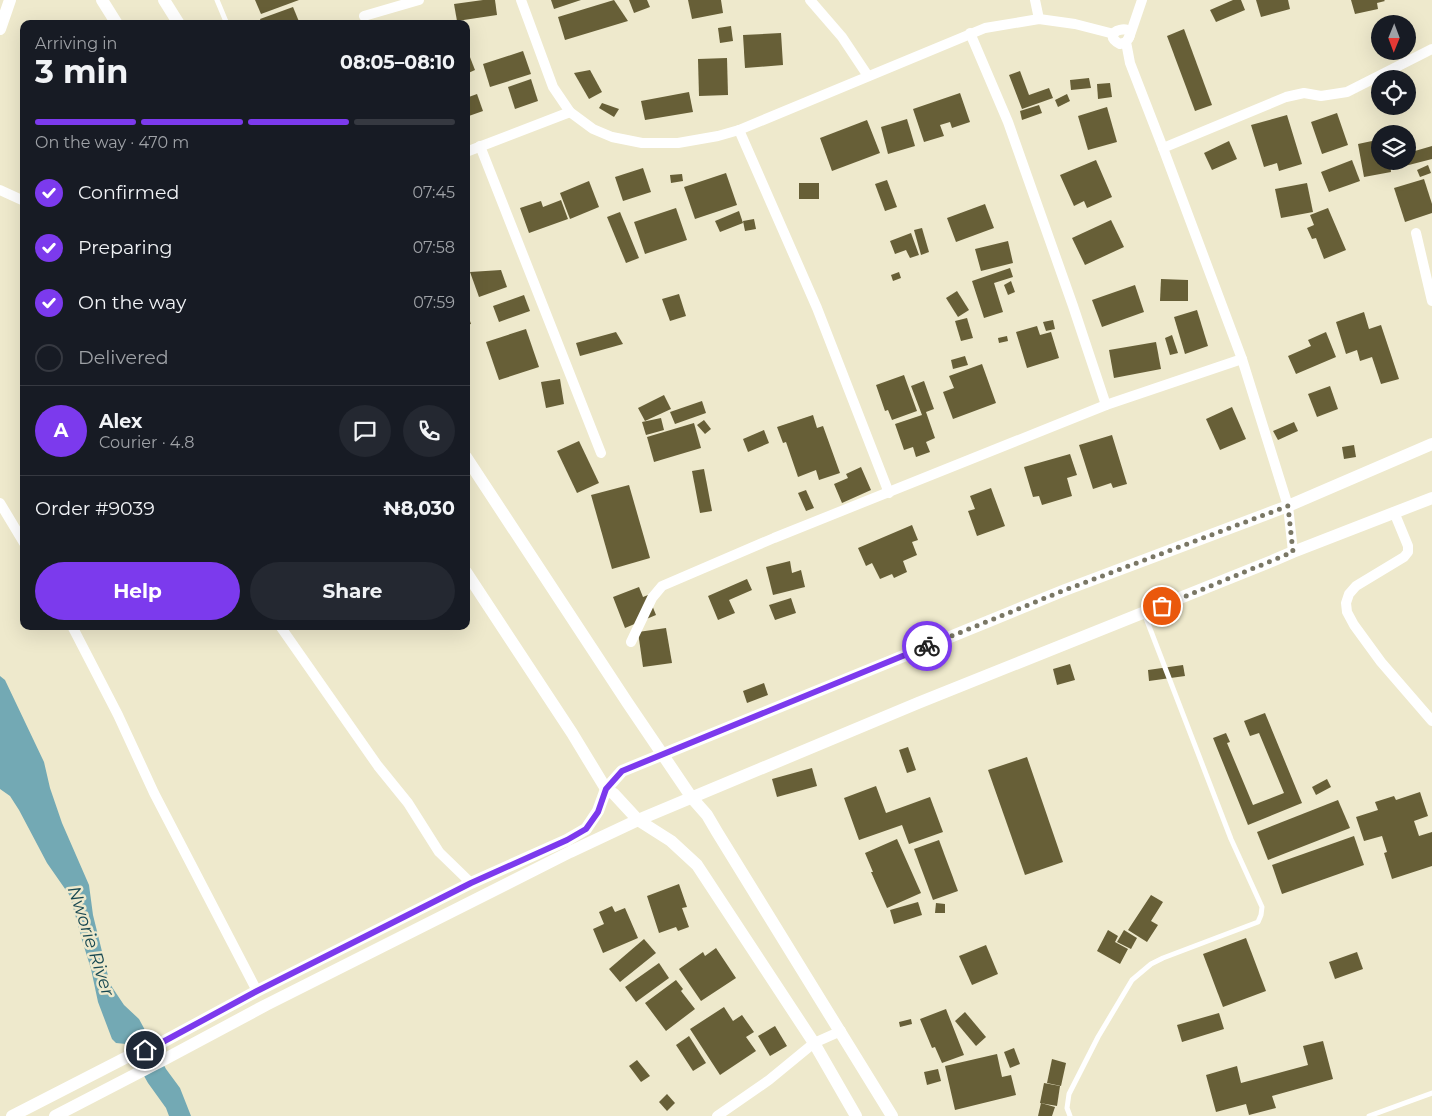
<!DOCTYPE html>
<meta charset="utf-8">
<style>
:root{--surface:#171b24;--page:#242831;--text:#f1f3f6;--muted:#9ea1a6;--line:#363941;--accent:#7c3aed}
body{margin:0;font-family:Montserrat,sans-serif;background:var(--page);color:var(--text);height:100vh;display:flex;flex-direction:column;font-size:19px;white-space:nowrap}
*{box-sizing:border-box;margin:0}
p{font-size:16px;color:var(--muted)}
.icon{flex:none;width:28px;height:28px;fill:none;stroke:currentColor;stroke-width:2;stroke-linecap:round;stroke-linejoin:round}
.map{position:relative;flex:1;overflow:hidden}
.drawer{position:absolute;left:20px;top:20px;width:450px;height:610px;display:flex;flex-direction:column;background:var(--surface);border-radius:10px;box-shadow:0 5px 20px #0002}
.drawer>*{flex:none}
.needle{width:32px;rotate:181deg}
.fabs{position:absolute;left:1371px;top:15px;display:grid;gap:10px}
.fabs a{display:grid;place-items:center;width:45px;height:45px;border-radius:50%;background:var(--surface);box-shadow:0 5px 20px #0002;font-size:25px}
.pin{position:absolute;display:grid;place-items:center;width:42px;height:42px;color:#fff;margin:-21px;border:2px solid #fff;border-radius:50%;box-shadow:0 1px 5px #0007}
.courier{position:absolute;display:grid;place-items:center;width:50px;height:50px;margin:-25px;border:4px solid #7c3aed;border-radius:50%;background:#fff;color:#222;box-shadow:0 1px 6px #0007}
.headline em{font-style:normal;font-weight:700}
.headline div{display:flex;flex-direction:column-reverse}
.headline{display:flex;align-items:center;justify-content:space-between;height:85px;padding:0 15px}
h1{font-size:32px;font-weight:700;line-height:38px}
.bar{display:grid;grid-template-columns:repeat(4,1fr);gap:8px 5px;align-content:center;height:60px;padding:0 15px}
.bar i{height:6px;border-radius:4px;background:var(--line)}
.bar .on{background:var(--accent)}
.bar p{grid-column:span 4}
.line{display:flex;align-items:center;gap:12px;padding:0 15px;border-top:1px solid var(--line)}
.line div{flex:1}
.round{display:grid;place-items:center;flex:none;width:52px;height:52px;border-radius:26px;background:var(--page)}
ol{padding:0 15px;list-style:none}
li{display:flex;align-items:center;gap:15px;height:55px}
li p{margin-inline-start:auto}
li .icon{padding:5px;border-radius:50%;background:var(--accent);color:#fff;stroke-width:4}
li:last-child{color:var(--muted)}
li i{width:28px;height:28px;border:2px solid var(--line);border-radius:50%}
.action{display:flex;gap:10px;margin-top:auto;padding:10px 15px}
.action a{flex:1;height:58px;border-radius:30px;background:var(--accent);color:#fff;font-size:20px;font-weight:700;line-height:58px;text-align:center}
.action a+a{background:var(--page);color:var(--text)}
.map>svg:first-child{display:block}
.water{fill:#73a9b4}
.building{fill:#675f37}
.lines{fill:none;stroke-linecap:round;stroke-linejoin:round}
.service{stroke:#fff;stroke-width:5}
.minor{stroke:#fff;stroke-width:10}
.tertiary{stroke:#fff;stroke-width:12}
.done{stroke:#7a7765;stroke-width:5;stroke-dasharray:0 9}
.route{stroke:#7c3aed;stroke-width:6}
.labels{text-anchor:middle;stroke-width:5;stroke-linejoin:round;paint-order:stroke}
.water-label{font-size:18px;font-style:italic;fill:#184851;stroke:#eee9cc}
</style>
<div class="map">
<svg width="1432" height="1116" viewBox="0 0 1432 1116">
<rect width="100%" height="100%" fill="#eee9cc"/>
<polygon class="water" points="0,676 5,680 44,762 50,788 62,823 89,885 93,915 110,984 124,1005 139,1019 166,1069 180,1088 191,1116 169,1116 166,1108 148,1083 126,1044 116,1043 112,1039 98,1002 91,969 82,940 70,896 47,863 19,810 10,796 0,789"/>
<g class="building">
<polygon points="255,0 299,0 261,14"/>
<polygon points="483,0 495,0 497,15 457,21 454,4"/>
<polygon points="551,0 581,0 554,9"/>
<polygon points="614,0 628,21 565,40 558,17"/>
<polygon points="629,0 647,0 650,7 634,13"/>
<polygon points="688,0 721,0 723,13 692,19"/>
<polygon points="1233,0 1241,0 1245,10 1216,22 1210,10"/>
<polygon points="1256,0 1288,0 1290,9 1261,17"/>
<polygon points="1351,0 1384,0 1385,1 1377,3 1378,9 1355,14"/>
<polygon points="293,7 300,24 262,24 260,19"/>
<polygon points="731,26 733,41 720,43 718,28"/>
<polygon points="1184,29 1212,105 1195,111 1167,36"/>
<polygon points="781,33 783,65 745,68 743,35"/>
<polygon points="466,47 475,70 466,74"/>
<polygon points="523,51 531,74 490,87 483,64"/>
<polygon points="727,58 728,95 699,96 698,59"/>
<polygon points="590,70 602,92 589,99 574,73"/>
<polygon points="1020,71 1029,95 1049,88 1053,98 1022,109 1009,75"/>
<polygon points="1089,78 1091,88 1071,90 1070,80"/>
<polygon points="531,79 538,101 515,109 508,87"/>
<polygon points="1110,83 1112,97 1098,99 1097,84"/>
<polygon points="689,92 693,112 645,120 641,101"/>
<polygon points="960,93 970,122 952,128 950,122 940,125 944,136 924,142 913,109"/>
<polygon points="477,94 483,111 466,117 466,98"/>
<polygon points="1067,94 1070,101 1058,107 1055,100"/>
<polygon points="602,103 619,109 614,117 599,108"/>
<polygon points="1039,105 1042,113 1022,120 1020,111"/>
<polygon points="1107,107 1117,142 1088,150 1078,116"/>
<polygon points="1337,113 1348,145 1322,154 1311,122"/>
<polygon points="1287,115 1302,164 1279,171 1277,163 1264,167 1251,125"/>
<polygon points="907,119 915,146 888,154 881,127"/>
<polygon points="867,120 880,153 832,171 820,138"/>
<polygon points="1229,141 1237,159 1212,170 1204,153"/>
<polygon points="1372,141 1374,148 1380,147 1380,161 1390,161 1391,172 1364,177 1358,144"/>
<polygon points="1432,146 1432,159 1401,167 1400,161 1408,161 1408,153"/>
<polygon points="1096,160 1112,197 1087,208 1084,201 1074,206 1060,175"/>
<polygon points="1352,160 1360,181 1329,192 1321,172"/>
<polygon points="1428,165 1431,173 1420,177 1417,170"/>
<polygon points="643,168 651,192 623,201 615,177"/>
<polygon points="726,173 737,205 695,219 684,187"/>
<polygon points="682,174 683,181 671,183 670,175"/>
<polygon points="1424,179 1432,204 1432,213 1405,222 1394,188"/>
<polygon points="887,180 897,207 885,211 875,184"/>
<polygon points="589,181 599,207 570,219 560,193"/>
<rect x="799" y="183" width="20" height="16"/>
<polygon points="1307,183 1313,212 1281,218 1275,189"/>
<polygon points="561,200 568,219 529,233 520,208 541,201 543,207"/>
<polygon points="985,204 994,228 956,242 947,218"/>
<polygon points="676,208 687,240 645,254 634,222"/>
<polygon points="1328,208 1346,250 1324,259 1316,238 1312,239 1307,228 1314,225 1310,215"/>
<polygon points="739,211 743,223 720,232 715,221"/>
<polygon points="620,212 639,258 626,263 607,217"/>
<polygon points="754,219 756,229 745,231 743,221"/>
<polygon points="1111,220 1124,247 1085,265 1072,238"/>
<polygon points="922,228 929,252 921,255 914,230"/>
<polygon points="911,233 919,255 910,258 906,250 895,254 890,241"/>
<polygon points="1008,241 1013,263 981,271 975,249"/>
<polygon points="1010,268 1013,277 994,283 1003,312 984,318 972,281"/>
<polygon points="501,270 507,287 479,297 470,272"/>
<polygon points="899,272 901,278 893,281 891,275"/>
<polygon points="1161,279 1188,280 1188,301 1160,301"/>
<polygon points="1011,281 1015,292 1008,295 1004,285"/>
<polygon points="1135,285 1144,312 1102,327 1092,300"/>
<polygon points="957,291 969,310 958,317 946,298"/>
<polygon points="679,294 686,316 670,321 662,299"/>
<polygon points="524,295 530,311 499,322 493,306"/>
<polygon points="466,309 471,324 466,325"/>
<polygon points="1197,310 1208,346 1185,354 1174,317"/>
<polygon points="1364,312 1369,329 1381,325 1399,379 1381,384 1372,357 1360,361 1357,350 1346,354 1336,322"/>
<polygon points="967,318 973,338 961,341 955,321"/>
<polygon points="1053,320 1055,329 1046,331 1043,322"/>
<polygon points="1037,326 1040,335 1051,332 1059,358 1027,368 1016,332"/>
<polygon points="526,329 539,367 499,380 486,342"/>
<polygon points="616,332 623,344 580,356 576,343"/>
<polygon points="1326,332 1336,357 1296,374 1288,356 1311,346 1308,340"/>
<polygon points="1172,335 1178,353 1170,355 1165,338"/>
<polygon points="1007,336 1008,341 999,343 998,338"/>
<polygon points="1156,342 1161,369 1114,378 1109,350"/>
<polygon points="965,356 968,365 953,369 951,360"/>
<polygon points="982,364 996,403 953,419 943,392 954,388 949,376"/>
<polygon points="904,375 917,411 892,420 888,410 885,411 876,385"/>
<polygon points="560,379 564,404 546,408 541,382"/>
<polygon points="924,381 934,409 926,412 935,438 926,442 930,452 916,457 913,447 904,450 895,424 922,415 911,386"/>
<polygon points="1330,386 1338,409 1317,417 1308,394"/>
<polygon points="664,395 671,409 645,421 638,408"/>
<polygon points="702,401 706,413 675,424 670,412"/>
<polygon points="1232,407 1246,439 1220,450 1206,419"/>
<polygon points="813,415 817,428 823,426 840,473 819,480 816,470 798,477 786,442 783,443 777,427"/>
<polygon points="661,418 664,430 646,435 642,422"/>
<polygon points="704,420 711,429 705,434 697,425"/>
<polygon points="1294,422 1298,431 1278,440 1273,431"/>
<polygon points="694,423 701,448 654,462 647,437"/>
<polygon points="764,430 769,443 748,452 743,439"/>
<polygon points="1112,435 1127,484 1113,488 1111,483 1093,489 1079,445"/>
<polygon points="579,441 599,483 577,493 557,451"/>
<polygon points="1354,445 1356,457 1344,459 1342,447"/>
<polygon points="1070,454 1077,475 1067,478 1072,496 1042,505 1039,496 1033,497 1024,467"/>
<polygon points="861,467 871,490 842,503 834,484 848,478 846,474"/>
<polygon points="704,469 712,511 700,513 692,471"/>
<polygon points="629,485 650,558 612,569 591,495"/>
<polygon points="991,488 1005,526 977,536 968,511 975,509 970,496"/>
<polygon points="806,490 814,508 806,511 798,493"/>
<polygon points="912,525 918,540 912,542 917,555 903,561 907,572 894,578 892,574 880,579 872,563 866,566 858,548"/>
<polygon points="790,561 792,573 801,570 805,587 773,595 766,567"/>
<polygon points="747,579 752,590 729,600 735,613 718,620 708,596"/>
<polygon points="639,587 643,597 648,595 656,615 625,628 613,597"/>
<polygon points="791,598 796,613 775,620 769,605"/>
<polygon points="666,628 672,663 643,667 638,632"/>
<polygon points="1070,664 1075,680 1057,685 1053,669"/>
<polygon points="1183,665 1185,676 1149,681 1148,670"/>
<polygon points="764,683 768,695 747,703 743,691"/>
<polygon points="1265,713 1302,803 1248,825 1213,738 1226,733 1230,742 1227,743 1253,805 1284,793 1259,733 1250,736 1244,721"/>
<polygon points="908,747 916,770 907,773 899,750"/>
<polygon points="1027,757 1063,862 1025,875 988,770"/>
<polygon points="812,768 817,786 777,797 772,779"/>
<polygon points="1327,779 1331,787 1316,795 1312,787"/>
<polygon points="876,786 886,813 930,797 943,832 909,844 902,825 859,840 844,798"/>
<polygon points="1420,792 1428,816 1414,821 1419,836 1432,832 1432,866 1392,879 1384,853 1387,852 1382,836 1364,841 1356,817 1378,810 1375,802 1394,796 1396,800"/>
<polygon points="1338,800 1350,828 1268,860 1257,832"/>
<polygon points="1354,836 1364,865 1282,894 1272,865"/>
<polygon points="897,839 921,893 887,908 871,872 873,872 865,853"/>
<polygon points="939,840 958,891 933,900 914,849"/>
<polygon points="679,884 687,907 682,908 689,927 678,931 676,927 659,933 647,896"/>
<polygon points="1151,895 1163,902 1151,921 1158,925 1147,942 1128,930"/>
<polygon points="918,902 922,915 894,924 890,910"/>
<polygon points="936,903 945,904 945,913 935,913"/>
<polygon points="612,906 615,912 625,908 638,938 603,953 593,929 604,924 599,912"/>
<polygon points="1108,930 1118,936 1115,942 1128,949 1120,964 1097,951"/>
<polygon points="1124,930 1137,938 1131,949 1117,942"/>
<polygon points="1246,938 1266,991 1223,1007 1203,954"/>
<polygon points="644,939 656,953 620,982 609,969"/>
<polygon points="986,945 998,974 972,985 959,956"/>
<polygon points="716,948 736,978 701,1001 679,969 703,952 705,956"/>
<polygon points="1357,952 1363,969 1335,979 1329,962"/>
<polygon points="659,963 669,978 636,1002 625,987"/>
<polygon points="676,980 683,989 681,991 695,1009 666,1031 645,1003"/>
<polygon points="724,1007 733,1021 742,1015 754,1032 746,1037 756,1051 720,1075 690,1029"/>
<polygon points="946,1009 964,1055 942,1063 935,1047 932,1048 920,1019"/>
<polygon points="965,1012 986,1037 976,1046 955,1021"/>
<polygon points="1219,1013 1224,1029 1182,1042 1177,1025"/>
<polygon points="911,1019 912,1024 900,1027 899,1022"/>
<polygon points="775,1026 787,1046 770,1056 758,1036"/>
<polygon points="689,1036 706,1063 693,1071 676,1045"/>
<polygon points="1323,1041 1333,1079 1272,1096 1276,1108 1249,1115 1246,1104 1216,1112 1206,1075 1237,1066 1241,1083 1308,1065 1303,1046"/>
<polygon points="1014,1048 1020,1064 1010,1068 1004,1052"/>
<polygon points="997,1054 1002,1077 1011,1075 1016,1095 955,1110 945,1066"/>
<polygon points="1052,1059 1066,1063 1061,1086 1047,1083"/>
<polygon points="637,1060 650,1076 641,1082 629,1066"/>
<polygon points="938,1069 941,1081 927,1085 924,1072"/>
<polygon points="1044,1083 1060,1086 1057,1106 1040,1103"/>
<polygon points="667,1094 675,1103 667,1111 659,1102"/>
<polygon points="1041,1103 1055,1107 1052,1116 1038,1116"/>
</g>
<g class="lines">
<g class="service">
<polyline points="217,0 227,24"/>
<polyline points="1070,1116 1067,1108 1069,1094 1098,1037 1132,980 1151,964 1163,958 1258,922 1261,915 1262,907 1231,839 1144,613"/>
<polyline points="1369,1116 1432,1093"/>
</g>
<g class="minor">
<polyline points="521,0 553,87 570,112 593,129 612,137 642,143 678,143 718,136 739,130 985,28 1039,19 1075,24 1114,34"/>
<polyline points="810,0 842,37 868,76"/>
<polyline points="1035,0 1039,19"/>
<polyline points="364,16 419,0"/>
<polyline points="970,33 1008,122 1073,306 1106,405"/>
<polyline points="1129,38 1142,0"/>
<path d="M 1126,42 L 1120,44 C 1095,31 1143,20 1126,42 L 1130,63 L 1163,148 L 1242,359 L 1288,506 L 1293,552"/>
<polyline points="739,130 817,308 889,493"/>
<polyline points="480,146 601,453"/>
<polyline points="1163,148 1286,97 1304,93 1321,96 1347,92 1432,49"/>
<polyline points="466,152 570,112"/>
<polyline points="0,190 24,201"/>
<polyline points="1416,233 1432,301"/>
<polyline points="0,503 24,543"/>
<polyline points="1394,512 1408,546 1408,552 1404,557 1356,586 1349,594 1346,603 1347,612 1354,625 1381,662 1432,721"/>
<polyline points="72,626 118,715 154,793 257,991"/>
<polyline points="280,626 378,766 408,803 439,852 471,883"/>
<polyline points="631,642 652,598 662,586 774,538 1106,405 1242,359"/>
<polyline points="717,1116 769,1080 814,1043 841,1031"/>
</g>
<g class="tertiary">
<polyline points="102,0 117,24"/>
<polyline points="164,0 179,24"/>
<polyline points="0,29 10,0"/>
<polyline points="466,457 627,702 692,798 707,815 717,832 892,1116"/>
<polyline points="466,572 572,733 606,789 614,794 638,820 671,841 697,865 814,1043 856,1116"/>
<polyline points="12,1116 131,1055 159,1044 257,991 471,883 567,840 586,829 598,811 606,789 622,771 1065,590 1288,506 1432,444"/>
<polyline points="55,1116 167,1058 266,1005 570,852 638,820 918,703 1272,561 1293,552 1432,498"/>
</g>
</g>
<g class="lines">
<polyline class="done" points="927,646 1065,590 1288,506 1293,552 1162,606"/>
<polyline class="route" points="145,1050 159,1044 257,991 382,928 471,883 567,840 586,829 598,812 606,789 622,771 927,646"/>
</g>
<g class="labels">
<g class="water-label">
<text transform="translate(91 941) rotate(72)" y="6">Nworie River</text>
</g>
</g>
</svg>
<div class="fabs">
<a><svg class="needle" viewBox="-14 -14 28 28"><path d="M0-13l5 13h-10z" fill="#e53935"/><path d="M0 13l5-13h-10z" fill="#9ea1a6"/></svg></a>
<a><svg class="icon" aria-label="locate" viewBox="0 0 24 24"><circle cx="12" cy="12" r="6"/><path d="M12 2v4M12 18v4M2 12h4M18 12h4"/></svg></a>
<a><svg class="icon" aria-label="layers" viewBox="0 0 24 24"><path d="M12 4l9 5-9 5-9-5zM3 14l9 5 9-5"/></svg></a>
</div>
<div class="pin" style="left:1162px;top:606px;background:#ea580c"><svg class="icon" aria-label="bag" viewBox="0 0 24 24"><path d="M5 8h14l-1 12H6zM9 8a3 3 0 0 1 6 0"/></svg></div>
<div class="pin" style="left:145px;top:1050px;background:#1f2937"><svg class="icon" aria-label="home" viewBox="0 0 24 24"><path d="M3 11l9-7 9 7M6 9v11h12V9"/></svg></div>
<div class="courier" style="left:927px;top:646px"><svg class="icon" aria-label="bike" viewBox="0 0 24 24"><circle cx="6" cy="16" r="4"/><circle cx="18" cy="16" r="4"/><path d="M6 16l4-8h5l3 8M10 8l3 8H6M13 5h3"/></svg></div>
<section class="drawer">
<div class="headline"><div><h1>3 min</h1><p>Arriving in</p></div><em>08:05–08:10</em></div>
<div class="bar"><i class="on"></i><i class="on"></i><i class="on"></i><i></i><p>On the way · 470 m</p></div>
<ol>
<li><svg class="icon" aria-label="check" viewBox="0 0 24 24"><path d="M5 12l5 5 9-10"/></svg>Confirmed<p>07:45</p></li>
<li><svg class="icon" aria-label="check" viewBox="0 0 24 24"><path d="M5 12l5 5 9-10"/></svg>Preparing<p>07:58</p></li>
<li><svg class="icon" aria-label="check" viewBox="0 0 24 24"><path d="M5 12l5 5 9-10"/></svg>On the way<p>07:59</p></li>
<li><i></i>Delivered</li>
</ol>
<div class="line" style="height:90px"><b class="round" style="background:var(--accent);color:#fff">A</b><div><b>Alex</b><p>Courier · 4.8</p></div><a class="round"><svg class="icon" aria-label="chat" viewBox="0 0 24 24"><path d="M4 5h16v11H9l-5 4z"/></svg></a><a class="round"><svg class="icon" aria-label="phone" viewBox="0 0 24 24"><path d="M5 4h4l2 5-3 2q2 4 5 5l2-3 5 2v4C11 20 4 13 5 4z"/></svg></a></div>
<div class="line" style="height:65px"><div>Order #9039</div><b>₦8,030</b></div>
<div class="action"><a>Help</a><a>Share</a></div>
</section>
</div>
